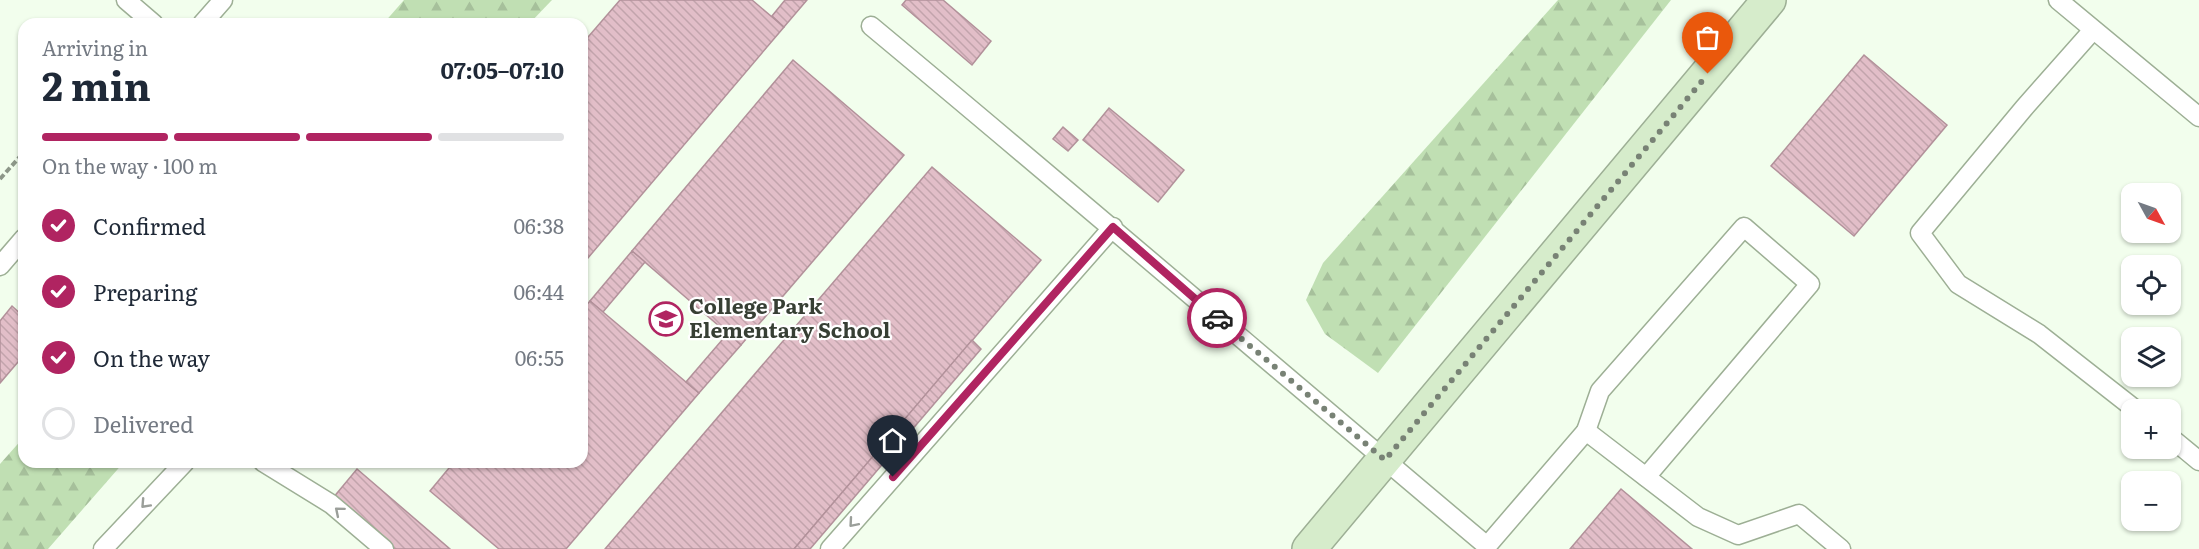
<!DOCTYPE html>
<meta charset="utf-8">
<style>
:root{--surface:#fff;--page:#f2f2f3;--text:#1f2937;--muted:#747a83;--line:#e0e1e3;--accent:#b02461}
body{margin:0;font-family:Literata,serif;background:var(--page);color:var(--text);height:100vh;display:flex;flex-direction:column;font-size:22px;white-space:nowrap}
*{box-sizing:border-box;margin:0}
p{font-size:20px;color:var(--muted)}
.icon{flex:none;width:33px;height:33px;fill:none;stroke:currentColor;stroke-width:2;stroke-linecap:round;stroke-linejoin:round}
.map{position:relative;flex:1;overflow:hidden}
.drawer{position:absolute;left:18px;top:18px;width:570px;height:450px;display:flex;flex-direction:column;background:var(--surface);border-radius:18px;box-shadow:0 2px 4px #0004}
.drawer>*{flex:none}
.needle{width:39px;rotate:130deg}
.fabs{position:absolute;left:2121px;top:183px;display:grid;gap:12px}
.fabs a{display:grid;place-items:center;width:60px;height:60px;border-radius:12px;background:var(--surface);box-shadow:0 2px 4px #0004;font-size:30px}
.pin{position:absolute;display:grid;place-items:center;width:51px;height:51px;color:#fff;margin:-62px -26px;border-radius:50% 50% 50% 0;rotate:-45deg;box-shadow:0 0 6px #0007}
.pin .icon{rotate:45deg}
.courier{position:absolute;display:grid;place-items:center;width:60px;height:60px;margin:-30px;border:4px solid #b02461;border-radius:50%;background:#fff;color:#222;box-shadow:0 2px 8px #0007}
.head em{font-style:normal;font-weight:700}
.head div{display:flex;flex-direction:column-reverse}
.head{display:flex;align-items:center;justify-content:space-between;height:102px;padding:0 24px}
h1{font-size:39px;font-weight:700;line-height:45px}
.bar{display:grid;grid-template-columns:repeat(4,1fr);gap:9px 6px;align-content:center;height:72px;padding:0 24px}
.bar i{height:8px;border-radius:4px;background:var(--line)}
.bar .on{background:var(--accent)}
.bar p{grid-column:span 4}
ol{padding:0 24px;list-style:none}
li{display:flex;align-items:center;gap:18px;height:66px}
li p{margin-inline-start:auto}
li .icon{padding:6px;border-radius:50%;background:var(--accent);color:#fff;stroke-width:4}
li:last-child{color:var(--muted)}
li i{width:33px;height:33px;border:3px solid var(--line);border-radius:50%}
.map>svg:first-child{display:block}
.forest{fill:url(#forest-firs)}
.building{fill:url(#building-back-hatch);stroke:#b2919a;stroke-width:1.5}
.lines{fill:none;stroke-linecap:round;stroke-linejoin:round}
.lane-casing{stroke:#9daf95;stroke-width:21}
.secondary-casing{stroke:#9daf95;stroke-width:36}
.path{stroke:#8d9789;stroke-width:4;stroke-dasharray:6 3;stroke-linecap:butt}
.lane{stroke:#fff;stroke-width:18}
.secondary{stroke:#d6eccb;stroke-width:33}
.oneway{stroke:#9b9f9a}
.done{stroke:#788275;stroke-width:6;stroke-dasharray:0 10.8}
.route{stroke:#b02461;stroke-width:8}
.labels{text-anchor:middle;stroke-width:4.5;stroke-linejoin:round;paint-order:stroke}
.poi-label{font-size:21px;font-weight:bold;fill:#373f34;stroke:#fff;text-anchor:start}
</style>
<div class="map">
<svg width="2199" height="549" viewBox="0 0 2199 549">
<defs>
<pattern id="forest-firs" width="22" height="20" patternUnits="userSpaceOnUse" patternTransform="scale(1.5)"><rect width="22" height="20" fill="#c0dfb3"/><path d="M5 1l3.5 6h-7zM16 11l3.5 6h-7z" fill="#a6c09b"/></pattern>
<pattern id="building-back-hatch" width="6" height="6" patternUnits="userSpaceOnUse" patternTransform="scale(1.5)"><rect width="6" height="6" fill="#e2bec8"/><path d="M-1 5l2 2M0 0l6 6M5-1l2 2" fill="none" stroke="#c2a4ac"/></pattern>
</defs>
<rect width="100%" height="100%" fill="#f2feed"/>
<g class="forest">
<polygon points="404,0 552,0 529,24 383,24"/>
<polygon points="1558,0 1671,0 1378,373 1325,334 1306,300 1323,263"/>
<polygon points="24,437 24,462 124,462 48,549 0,549 0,464"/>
</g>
<g class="building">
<polygon points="620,0 752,0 784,27 582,265 582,44"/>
<polygon points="785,0 807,0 784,27 772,16"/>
<polygon points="906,0 943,0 991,41 972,65 902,5"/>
<polygon points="1864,55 1947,125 1854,236 1771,166"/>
<polygon points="793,60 904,155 741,345 632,251"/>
<polygon points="1109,108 1184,170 1158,202 1083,140"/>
<polygon points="1063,127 1078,140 1068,151 1053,139"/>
<polygon points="932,167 1041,260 794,549 605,549"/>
<polygon points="632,251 645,262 603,312 590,301"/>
<polygon points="590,301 699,393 566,549 499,549 430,491 454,462 582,462 582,310"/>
<polygon points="12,306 24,317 24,355 0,383 0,321"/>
<polygon points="728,333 741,345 699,393 686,382"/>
<polygon points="972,340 981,349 810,549 794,549"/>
<polygon points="357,469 450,549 393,549 333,498"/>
<polygon points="1621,489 1692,549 1570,549"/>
</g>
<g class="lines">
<defs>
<g id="lane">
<polyline points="126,0 154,24"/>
<polyline points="2058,0 2199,117"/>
<polyline points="202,24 223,0"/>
<path d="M 871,26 C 1078,198 1281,373 1487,546 L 1586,431 L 1698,517 L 1738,535 L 1799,514 L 1841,549"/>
<polyline points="2093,30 2024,108 1920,233 1958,284 2039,334 2136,410"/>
<polyline points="0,266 24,238"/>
<polyline points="1586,431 1600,391 1744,227 1810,284 1646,477"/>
<polyline points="2170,437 2199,461"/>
<polyline points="263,462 331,504 384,549"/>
<polyline points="103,549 185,462"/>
<polyline points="830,549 1113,227"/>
</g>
<polyline id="secondary" points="1309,549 1769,0"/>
</defs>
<use href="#lane" class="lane-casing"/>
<use href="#secondary" class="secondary-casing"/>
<polyline class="path" points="0,179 24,152"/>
<use href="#lane" class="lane"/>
<use href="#secondary" class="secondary"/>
</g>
<defs><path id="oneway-chevron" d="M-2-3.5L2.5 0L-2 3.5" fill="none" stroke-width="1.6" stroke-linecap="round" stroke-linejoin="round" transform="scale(1.5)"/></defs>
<g class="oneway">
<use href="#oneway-chevron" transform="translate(145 504) rotate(133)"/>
<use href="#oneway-chevron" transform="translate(339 511) rotate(-140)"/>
<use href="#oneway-chevron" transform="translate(853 523) rotate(131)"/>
</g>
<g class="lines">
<polyline class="done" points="1217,318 1385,460 1708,74"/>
<polyline class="route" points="893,477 1113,227 1217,318"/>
</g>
<defs>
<symbol id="school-ring" viewBox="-11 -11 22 22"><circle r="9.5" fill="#fff" stroke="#b02461" stroke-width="1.5"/><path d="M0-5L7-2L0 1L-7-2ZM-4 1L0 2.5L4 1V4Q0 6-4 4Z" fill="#b02461"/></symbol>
</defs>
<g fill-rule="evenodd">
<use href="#school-ring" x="647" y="300" width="38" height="38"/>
</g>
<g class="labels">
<g class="poi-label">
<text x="689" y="314">College Park<tspan x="689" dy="24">Elementary School</tspan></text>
</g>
</g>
</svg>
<div class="fabs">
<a><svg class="needle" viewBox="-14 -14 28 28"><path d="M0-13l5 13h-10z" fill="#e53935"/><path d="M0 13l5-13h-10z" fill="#747a83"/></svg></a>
<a><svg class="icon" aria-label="locate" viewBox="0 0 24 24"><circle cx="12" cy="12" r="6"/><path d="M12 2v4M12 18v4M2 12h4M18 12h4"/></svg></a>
<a><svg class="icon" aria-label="layers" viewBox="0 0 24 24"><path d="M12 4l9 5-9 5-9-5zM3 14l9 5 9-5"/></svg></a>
<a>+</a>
<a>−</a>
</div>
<div class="pin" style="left:1708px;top:74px;background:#ea580c"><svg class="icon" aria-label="bag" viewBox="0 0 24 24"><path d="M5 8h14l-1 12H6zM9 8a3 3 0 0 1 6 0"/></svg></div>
<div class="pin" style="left:893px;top:477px;background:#1f2937"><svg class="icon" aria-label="home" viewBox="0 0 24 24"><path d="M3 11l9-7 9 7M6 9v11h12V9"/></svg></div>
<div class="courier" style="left:1217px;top:318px"><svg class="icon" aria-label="car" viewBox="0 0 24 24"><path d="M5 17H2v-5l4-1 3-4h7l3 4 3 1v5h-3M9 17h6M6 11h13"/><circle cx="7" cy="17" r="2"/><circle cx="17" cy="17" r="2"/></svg></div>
<section class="drawer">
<div class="head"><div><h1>2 min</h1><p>Arriving in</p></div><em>07:05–07:10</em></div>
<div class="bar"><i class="on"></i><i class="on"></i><i class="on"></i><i></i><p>On the way · 100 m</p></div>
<ol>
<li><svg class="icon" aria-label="check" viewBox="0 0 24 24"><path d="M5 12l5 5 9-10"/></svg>Confirmed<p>06:38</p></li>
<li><svg class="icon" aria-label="check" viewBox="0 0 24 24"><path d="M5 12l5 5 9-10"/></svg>Preparing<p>06:44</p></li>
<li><svg class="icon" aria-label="check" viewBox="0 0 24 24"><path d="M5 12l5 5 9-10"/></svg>On the way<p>06:55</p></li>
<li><i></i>Delivered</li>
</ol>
</section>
</div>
